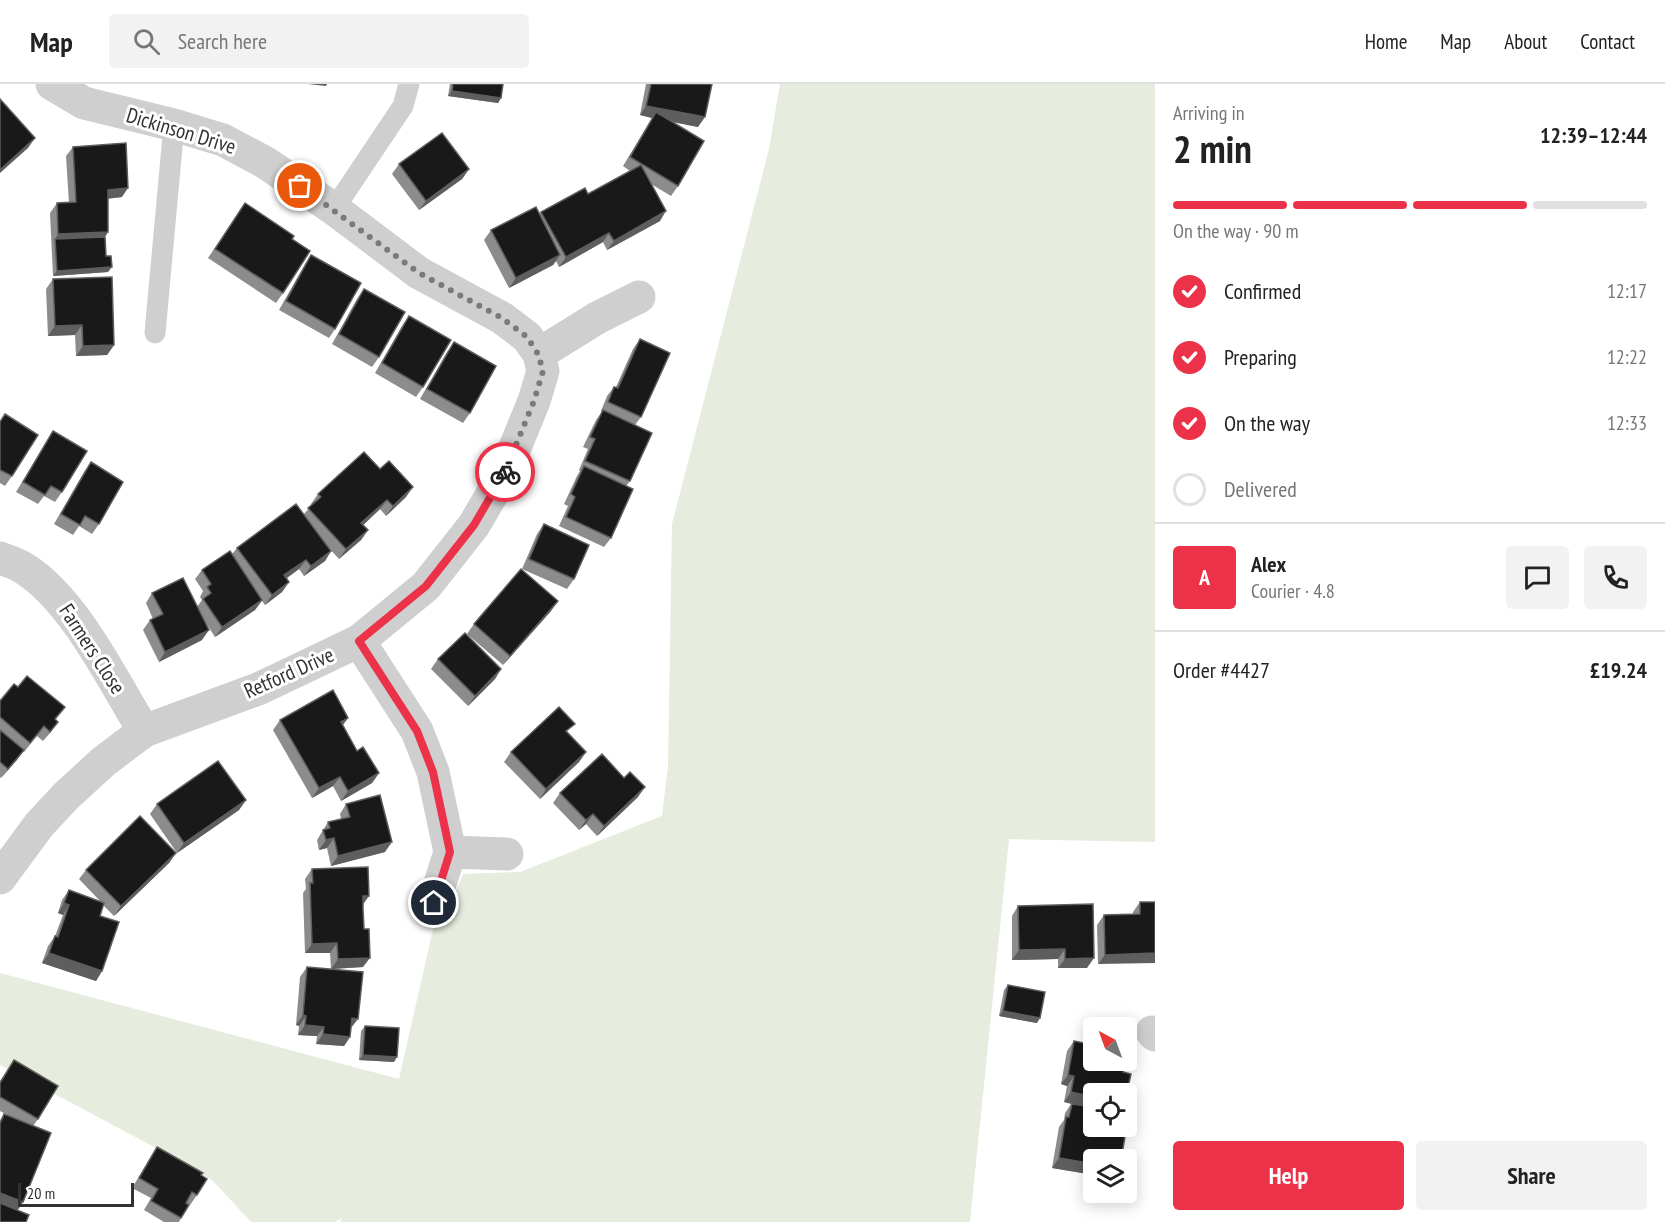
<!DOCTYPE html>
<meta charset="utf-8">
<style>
:root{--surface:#fff;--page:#f2f2f2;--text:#222;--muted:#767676;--line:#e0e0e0;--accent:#ec3249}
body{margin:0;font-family:"PT Sans Narrow",sans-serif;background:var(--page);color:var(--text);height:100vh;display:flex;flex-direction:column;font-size:22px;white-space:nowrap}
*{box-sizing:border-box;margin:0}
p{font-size:20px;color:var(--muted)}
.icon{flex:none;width:33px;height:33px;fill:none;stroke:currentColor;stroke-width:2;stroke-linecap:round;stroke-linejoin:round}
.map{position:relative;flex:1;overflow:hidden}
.panel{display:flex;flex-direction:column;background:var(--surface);width:510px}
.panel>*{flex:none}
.needle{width:39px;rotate:319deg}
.buttons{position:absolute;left:1083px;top:933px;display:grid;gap:12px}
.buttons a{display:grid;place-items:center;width:54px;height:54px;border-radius:6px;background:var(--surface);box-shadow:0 3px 15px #0003;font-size:30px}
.scale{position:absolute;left:18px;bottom:15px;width:116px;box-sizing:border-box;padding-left:6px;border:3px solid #323232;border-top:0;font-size:16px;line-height:21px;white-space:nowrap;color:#323232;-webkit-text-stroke:4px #fff;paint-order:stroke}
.pin{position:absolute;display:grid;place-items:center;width:51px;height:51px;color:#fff;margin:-26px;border:3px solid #fff;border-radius:50%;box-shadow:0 2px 6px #0007}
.courier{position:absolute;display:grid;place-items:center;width:60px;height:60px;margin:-30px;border:4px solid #ec3249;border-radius:50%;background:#fff;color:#222;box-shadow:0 2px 8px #0007}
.overview em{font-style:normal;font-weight:700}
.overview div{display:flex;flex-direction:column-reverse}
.overview{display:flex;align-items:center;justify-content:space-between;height:102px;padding:0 18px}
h1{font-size:39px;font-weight:700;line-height:45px}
.bar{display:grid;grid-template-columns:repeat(4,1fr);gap:9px 6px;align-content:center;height:72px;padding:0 18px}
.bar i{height:8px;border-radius:4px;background:var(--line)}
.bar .on{background:var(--accent)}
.bar p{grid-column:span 4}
.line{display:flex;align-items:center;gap:15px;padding:0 18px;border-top:2px solid var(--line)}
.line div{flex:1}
.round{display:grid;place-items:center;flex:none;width:63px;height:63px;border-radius:6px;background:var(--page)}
ol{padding:0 18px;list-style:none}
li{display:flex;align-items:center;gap:18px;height:66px}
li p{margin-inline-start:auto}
li .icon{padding:6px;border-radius:50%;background:var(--accent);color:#fff;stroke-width:4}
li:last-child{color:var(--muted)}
li i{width:33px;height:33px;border:3px solid var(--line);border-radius:50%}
.primary-button{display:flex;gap:12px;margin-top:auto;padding:12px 18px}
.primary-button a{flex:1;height:69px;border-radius:6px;background:var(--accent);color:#fff;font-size:24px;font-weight:700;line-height:69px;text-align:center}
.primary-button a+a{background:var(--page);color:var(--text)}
header{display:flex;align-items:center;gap:36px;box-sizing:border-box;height:84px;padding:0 30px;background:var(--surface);border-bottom:2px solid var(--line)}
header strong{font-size:28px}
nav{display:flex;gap:33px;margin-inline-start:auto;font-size:21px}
.search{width:420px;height:54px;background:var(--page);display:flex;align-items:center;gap:15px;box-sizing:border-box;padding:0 21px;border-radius:6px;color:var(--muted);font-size:22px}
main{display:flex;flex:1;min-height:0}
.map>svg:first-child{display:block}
.green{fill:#e6ecde}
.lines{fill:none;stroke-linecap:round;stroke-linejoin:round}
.lane{stroke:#cfcfcf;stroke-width:21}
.street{stroke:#cfcfcf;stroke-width:33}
.wall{fill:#8c8c8c}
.shaded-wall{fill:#5e5e5e}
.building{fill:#191919;stroke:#5e5e5e;stroke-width:1.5}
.done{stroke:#7a7a7a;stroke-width:6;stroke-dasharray:0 10.8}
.route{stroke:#ec3249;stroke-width:8}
.labels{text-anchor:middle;stroke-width:6;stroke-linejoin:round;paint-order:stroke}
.street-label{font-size:21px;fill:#323232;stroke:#fff}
</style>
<header>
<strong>Map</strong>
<div class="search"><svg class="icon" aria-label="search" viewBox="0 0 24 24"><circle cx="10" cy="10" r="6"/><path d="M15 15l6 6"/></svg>Search here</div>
<nav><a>Home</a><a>Map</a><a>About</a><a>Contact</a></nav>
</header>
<main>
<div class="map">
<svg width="1155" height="1138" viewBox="0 0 1155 1138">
<rect width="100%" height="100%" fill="#fff"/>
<polygon class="green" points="780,0 1155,0 1155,758 1009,755 970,1138 340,1138 342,1134 335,1138 251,1138 213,1097 175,1074 0,981 0,889 399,995 436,832 448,825 463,790 520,788 662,732 668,683 672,440 769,65"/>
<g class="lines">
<g class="lane">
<polyline points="334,125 403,22 409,0"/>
<polyline points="155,249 174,41"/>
</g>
<g class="street">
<polyline points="539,270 597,234 639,213"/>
<path d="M 0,474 C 8,477 18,480 25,485 C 75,517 113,597 144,647"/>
<polyline points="359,557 417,647 433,688 450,768 434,819"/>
<polyline points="450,768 507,770"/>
<polyline points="0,794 39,741 66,712 103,678 144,647 258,605 359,557 426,502 474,441 505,388 534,317 543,287 539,270 527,253 502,234 419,189 334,125 266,79 223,56 174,41 84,19 52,0"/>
<polyline points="1152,948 1155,951"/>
</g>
</g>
<g class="wall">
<polygon points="450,0 503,0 501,14 498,19 448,12"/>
<polygon points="646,0 712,0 698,43 673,38 678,102 671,112 651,100 660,137 607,166 603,158 559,183 556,177 553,181 509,204 484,156 491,146 539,130 541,128 588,110 630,87 623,82 652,34 640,31"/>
<polygon points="73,63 122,113 108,115 108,148 105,153 106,172 108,188 53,192 50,129 57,119 69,119 66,72"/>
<polygon points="399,80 469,85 462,95 419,126 392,90"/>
<polygon points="245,119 292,155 283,209 276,219 208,174"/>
<polygon points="311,171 335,245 329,254 279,226 305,180"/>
<polygon points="53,195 114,261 107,271 76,272 75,251 48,252 46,205"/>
<polygon points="364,205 379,273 372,283 332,260 357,215"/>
<polygon points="409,232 423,303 416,313 375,289 402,242"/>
<polygon points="640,255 641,333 635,341 630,397 626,402 611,454 604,463 559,442 568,422 564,420 577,392 580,387 579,386 588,365 583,363 596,336 602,328 601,327 607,312 614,303 616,303 633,265"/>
<polygon points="454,258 470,329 463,339 420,315 447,268"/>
<polygon points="5,330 12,392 5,402 0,399 0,338"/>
<polygon points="53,347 62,408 55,418 44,412 38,420 16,408"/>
<polygon points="91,378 99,440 92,450 79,442 73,451 54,440 84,388"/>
<polygon points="318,410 406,413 386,432 380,425 363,441 368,446 361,456 339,475 328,463 331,467 325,477 304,492 299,485 287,494 289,498 282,508 265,521 262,517 255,526 215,553 206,539 202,556 159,578 143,546 150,536 153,535 146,519 152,509 197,523 202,516 200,513 203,507 195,495 202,486 232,470 237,464 304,430 312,421 311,420"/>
<polygon points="544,440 574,495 567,505 522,485 537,450"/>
<polygon points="551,527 503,581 467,550 474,540"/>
<polygon points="438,575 501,585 495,595 468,622 431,585"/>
<polygon points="0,617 56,636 51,648 43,657 37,652 24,668 23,668 1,694 0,693"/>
<polygon points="348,634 343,641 357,667 379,689 372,699 341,717 333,702 312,714 273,646 280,636"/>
<polygon points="511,668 586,668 579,678 540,715 504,678"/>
<polygon points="560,709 638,713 597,752 586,740 579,746 553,719"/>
<polygon points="246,716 239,726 177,769 150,730 157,720"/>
<polygon points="346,720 385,768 331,782 327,764 319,766 317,756 328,738 341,735 340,730"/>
<polygon points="176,769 169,779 114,832 103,821 100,832 102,887 96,897 42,879 48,862 55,852 63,831 58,829 62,816 69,806 100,817 79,795 86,786"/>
<polygon points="312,785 363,821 363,883 331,885 330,869 305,869 303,809 306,805 305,795"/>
<polygon points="1140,818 1155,818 1098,880 1097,841 1104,831 1133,830 1133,828"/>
<polygon points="1018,822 1087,884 1058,884 1058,875 1012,876 1012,832"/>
<polygon points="307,883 351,944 350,953 344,962 316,960 317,952 298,951 299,942 296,941 300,893"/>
<polygon points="1008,901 1037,939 999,932 1004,906"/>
<polygon points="365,942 394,978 359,976 361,947"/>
<polygon points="1074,957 1094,1076 1094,1091 1052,1084 1059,1043 1064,1036 1065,1029 1071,1020 1064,1018 1067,1002 1061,1000 1067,967"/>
<polygon points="14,976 38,1035 33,1042 23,1118 18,1126 0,1138 0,1036 4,1030 13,1034 0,1027 0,997"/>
<polygon points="157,1063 201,1091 197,1111 190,1121 186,1119 181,1134 179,1138 164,1138 144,1126 151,1114 132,1104"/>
</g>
<g class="shaded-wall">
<polygon points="308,0 327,0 326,2"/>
<polygon points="452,7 501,14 498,19 448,12"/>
<polygon points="646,22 705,33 698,43 653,34 656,28 652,34 640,31"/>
<polygon points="35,54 28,64 0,89 0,86"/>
<polygon points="469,85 462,95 419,126 426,117"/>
<polygon points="128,104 122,113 101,115 108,106"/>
<polygon points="666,127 660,137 607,166 614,157"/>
<polygon points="108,148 101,158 55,155 58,150"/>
<polygon points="609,149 603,158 559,183 566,173"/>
<polygon points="560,171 553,181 509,204 516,194"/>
<polygon points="112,183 108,188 53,192 57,187"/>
<polygon points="82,241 75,251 48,252 55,242"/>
<polygon points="114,261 107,271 76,272 83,262"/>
<polygon points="413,403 406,413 386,432 393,422"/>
<polygon points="387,416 380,425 355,449 361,439"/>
<polygon points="368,446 361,456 339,475 346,465"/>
<polygon points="331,467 325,477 304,492 311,482"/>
<polygon points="306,476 299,485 277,501 284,491"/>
<polygon points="289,498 282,508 265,521 272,511"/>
<polygon points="262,516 255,526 215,553 222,543"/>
<polygon points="558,517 551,527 503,581 510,572"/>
<polygon points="209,546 202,556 159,578 165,568"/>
<polygon points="501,585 495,595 468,622 475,612"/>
<polygon points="348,634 341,643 341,638"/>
<polygon points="24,666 17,676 1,694 8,685"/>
<polygon points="586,668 579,678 540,715 546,705"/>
<polygon points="379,689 372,699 341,717 348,707"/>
<polygon points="340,693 333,702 312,714 319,704"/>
<polygon points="645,703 638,713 597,752 604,742"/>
<polygon points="246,716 239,726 177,769 184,759"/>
<polygon points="593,730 586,740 579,746 586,736"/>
<polygon points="334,754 327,764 319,766 326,756"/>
<polygon points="392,758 385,768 331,782 338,772"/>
<polygon points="176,769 169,779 114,832 121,822"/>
<polygon points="363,812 369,812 362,822"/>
<polygon points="64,819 69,821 63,831 58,829"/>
<polygon points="337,859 330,869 305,869 312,860"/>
<polygon points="1065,865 1058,875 1012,876 1019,866"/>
<polygon points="49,869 102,887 96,897 42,879"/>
<polygon points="1155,869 1155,879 1098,880 1105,871"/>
<polygon points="370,874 363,883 331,885 338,875"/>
<polygon points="1094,874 1087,884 1058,884 1065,875"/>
<polygon points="1003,927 1040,934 1037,939 999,932"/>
<polygon points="303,931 306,932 299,942 296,941"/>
<polygon points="352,934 358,935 351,944"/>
<polygon points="305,941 324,943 317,952 298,951"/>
<polygon points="323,950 350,953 344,962 316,960"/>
<polygon points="363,971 397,973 394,978 359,976"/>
<polygon points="1068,991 1074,992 1067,1002 1061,1000"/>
<polygon points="1071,1008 1094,1013 1094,1024 1064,1018"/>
<polygon points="1059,1074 1094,1080 1094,1091 1052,1084"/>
<polygon points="0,1109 23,1118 16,1128 0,1122"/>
</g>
<g class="building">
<polygon points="453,0 503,0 501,14 452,7"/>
<polygon points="651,0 712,0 705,33 646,22"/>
<polygon points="0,15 35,54 0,86"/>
<polygon points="656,28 704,57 678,102 630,73"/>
<polygon points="442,49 469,85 426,117 399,80"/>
<polygon points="126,59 128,104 108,106 108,148 58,150 57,119 76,118 73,63"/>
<polygon points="641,81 666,127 614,157 609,149 566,173 541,128 585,104 588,110"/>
<polygon points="245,119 294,152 292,155 310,167 283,209 215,165"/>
<polygon points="536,123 560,171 516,194 491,146"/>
<polygon points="105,153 106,172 111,172 112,183 57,187 55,155"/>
<polygon points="311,171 361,199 335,245 286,217"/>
<polygon points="112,193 114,261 83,262 82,241 55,242 53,195"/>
<polygon points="364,205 405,228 379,273 339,250"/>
<polygon points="409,232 451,256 423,303 382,279"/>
<polygon points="640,255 670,269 641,333 608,318 614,303 618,304"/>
<polygon points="454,258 496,282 470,329 427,305"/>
<polygon points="603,326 652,349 630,397 585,377 595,355 590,353"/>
<polygon points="5,330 38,351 12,392 0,386 0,338"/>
<polygon points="53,347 87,367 62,408 51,402 45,411 23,398"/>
<polygon points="364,368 380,385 389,377 413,403 393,422 387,416 361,439 368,446 346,465 308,424 321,413 318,410"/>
<polygon points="91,378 123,398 99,440 85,432 80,441 61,430"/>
<polygon points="584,382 633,405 611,454 566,433 575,413 571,410"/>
<polygon points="296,420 331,467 311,482 306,476 284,491 289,498 272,511 237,464"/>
<polygon points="544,440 589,461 574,495 529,475"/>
<polygon points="230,467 262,516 222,543 203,515 211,509 207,503 211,500 202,486"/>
<polygon points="521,485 558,517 510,572 474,540"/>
<polygon points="183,494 209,546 165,568 150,536 163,530 152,509"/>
<polygon points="465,549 501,585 475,612 438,575"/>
<polygon points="27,592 65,623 55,635 58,638 50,648 44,642 30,659 0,633 0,617 14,600 18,603"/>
<polygon points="333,606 348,634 341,638 357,667 363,663 379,689 348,707 340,693 319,704 280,636"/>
<polygon points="559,623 575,640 566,647 586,668 546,705 511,668"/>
<polygon points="0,646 24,666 8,685 0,678"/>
<polygon points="602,670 624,694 630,688 645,703 604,742 593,730 586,736 560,709"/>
<polygon points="218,677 246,716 184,759 157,720"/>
<polygon points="380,711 392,758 338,772 334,754 326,756 323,746 330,744 328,738 350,733 346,720"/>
<polygon points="140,732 176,769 121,822 86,786"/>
<polygon points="368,783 369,812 363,812 363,825 364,845 369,845 370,874 338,875 337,859 312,860 310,799 313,799 312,785"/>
<polygon points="69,806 104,819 100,832 119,838 102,887 49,869 55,852 58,853 69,821 64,819"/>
<polygon points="1140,818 1155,818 1155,869 1105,871 1104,831 1140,830"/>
<polygon points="1093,820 1094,874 1065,875 1065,865 1019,866 1018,822"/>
<polygon points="307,883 363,888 358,935 352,934 350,953 323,950 324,943 305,941 306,932 303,931"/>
<polygon points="1008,901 1045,908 1040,934 1003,927"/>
<polygon points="365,942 399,944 397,973 363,971"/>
<polygon points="1074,957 1094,961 1094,976 1125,976 1123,988 1131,990 1126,1012 1126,1010 1094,1010 1094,1013 1071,1008 1074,992 1068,991"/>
<polygon points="14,976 58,1002 38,1035 0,1013 0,999"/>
<polygon points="1072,1020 1094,1023 1094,1042 1126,1042 1126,1029 1129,1029 1121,1076 1094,1076 1094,1080 1059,1074 1066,1033 1069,1033"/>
<polygon points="4,1030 51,1049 23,1118 0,1109 0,1040"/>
<polygon points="157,1063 203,1089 201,1091 207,1095 197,1111 192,1108 186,1119 189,1121 181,1134 151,1117 158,1105 139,1094"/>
<polygon points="0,1119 29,1131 26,1138 0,1138"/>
</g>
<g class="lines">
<polyline class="done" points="300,102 419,189 502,234 527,253 538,270 543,287 534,317 505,388"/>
<polyline class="route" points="434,819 450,768 433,688 417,647 359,557 426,502 474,441 505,388"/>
</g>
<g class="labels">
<g class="street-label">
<text transform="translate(181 47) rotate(17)" y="7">Dickinson Drive</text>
<text transform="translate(92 565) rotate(57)" y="7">Farmers Close</text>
<text transform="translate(289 589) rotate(-24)" y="7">Retford Drive</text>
</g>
</g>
</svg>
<div class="buttons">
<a><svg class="needle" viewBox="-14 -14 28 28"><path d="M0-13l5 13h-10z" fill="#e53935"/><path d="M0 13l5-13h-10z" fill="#767676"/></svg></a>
<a><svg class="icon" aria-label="locate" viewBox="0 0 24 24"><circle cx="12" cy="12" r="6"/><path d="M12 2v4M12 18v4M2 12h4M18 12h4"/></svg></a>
<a><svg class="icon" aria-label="layers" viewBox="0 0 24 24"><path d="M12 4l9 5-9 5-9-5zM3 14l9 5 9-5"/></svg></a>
</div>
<div class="scale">20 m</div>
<div class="pin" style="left:300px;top:102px;background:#ea580c"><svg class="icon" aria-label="bag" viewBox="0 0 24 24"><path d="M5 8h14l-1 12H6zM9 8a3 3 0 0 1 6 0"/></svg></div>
<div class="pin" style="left:434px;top:819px;background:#1f2937"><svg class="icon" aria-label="home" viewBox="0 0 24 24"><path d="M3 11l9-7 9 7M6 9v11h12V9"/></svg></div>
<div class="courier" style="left:505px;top:388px"><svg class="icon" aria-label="bike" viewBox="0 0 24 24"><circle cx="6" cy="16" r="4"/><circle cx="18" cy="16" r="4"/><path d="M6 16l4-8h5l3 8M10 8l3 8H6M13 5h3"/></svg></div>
</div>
<section class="panel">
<div class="overview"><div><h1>2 min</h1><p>Arriving in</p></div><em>12:39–12:44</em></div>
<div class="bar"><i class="on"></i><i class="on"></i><i class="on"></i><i></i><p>On the way · 90 m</p></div>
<ol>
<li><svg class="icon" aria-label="check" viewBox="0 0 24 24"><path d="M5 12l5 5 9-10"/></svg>Confirmed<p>12:17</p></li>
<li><svg class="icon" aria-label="check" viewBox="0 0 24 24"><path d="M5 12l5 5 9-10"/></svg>Preparing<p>12:22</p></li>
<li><svg class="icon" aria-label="check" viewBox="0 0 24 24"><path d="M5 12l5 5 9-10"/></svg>On the way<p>12:33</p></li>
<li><i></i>Delivered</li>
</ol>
<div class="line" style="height:108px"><b class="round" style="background:var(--accent);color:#fff">A</b><div><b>Alex</b><p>Courier · 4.8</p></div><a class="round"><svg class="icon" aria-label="chat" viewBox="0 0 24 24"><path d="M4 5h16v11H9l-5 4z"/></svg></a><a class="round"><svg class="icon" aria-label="phone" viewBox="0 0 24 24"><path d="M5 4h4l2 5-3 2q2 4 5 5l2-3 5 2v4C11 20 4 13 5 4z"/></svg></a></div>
<div class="line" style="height:78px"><div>Order #4427</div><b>£19.24</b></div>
<div class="primary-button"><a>Help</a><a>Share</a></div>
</section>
</main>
